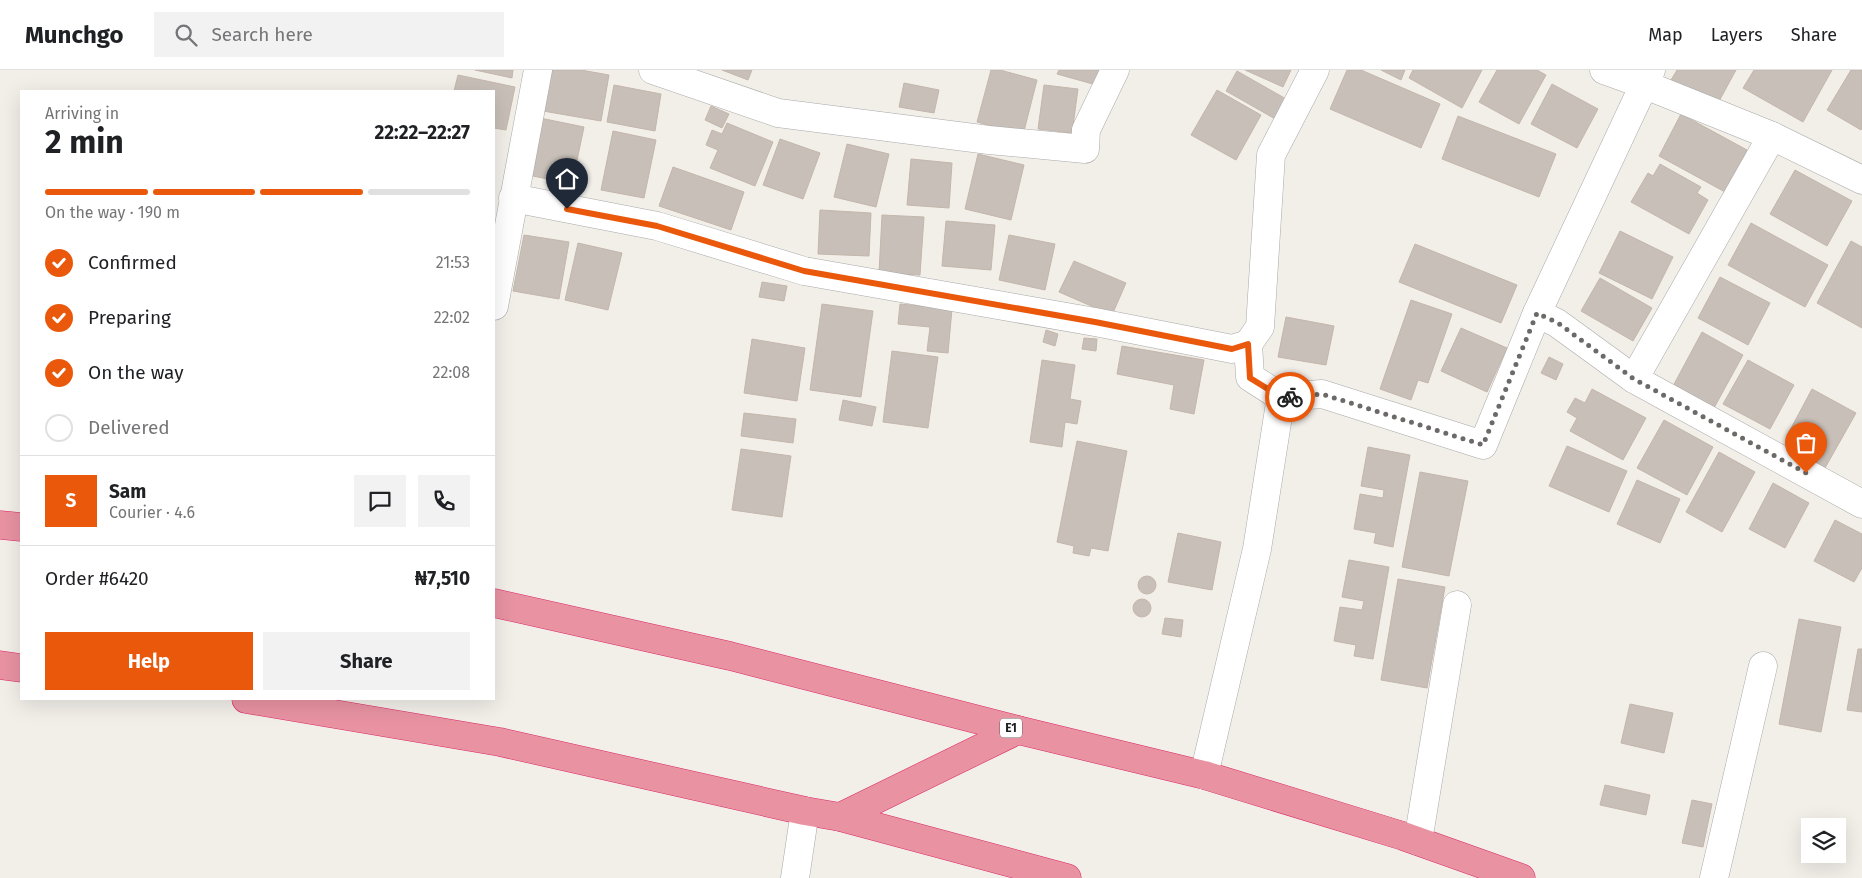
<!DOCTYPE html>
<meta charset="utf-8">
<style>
:root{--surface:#fff;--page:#f2f2f2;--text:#202124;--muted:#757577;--line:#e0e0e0;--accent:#ea580c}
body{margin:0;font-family:"Fira Sans",sans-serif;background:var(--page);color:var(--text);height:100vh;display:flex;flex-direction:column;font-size:19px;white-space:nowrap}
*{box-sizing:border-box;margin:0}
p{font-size:16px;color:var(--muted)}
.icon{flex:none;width:28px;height:28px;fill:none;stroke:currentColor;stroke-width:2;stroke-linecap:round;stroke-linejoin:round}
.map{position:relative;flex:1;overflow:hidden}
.panel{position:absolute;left:20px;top:20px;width:475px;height:610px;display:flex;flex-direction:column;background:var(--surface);border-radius:0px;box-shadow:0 5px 20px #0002}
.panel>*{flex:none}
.controls{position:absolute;left:1801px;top:748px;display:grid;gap:10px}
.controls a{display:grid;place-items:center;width:45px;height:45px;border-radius:0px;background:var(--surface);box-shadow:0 5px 20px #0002;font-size:25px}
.pin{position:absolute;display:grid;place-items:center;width:42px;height:42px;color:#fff;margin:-51px -21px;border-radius:50% 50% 50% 0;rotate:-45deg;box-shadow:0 0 5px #0007}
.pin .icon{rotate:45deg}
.courier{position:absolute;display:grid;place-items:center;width:50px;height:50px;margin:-25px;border:4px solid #ea580c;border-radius:50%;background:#fff;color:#222;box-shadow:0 1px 6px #0007}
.summary em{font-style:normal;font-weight:700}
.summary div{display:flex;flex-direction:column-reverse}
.summary{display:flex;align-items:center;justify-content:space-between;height:85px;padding:0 25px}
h1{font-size:32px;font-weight:700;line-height:38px}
.bar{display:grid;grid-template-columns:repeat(4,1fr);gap:8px 5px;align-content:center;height:60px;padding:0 25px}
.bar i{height:6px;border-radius:4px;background:var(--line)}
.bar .active{background:var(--accent)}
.bar p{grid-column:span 4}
.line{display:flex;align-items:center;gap:12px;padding:0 25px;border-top:1px solid var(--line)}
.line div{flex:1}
.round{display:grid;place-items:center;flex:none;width:52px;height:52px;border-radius:0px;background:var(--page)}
ol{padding:0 25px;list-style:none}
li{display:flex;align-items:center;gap:15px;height:55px}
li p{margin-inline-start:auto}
li .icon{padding:5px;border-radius:50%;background:var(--accent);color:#fff;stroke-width:4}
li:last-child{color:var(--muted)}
li i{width:28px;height:28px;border:2px solid var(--line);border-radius:50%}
.cta{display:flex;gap:10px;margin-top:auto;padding:10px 25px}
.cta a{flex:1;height:58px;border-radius:0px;background:var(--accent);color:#fff;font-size:20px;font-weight:700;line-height:58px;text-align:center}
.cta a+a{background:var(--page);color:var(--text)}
header{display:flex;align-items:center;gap:30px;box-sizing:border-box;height:70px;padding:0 25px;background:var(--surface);border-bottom:1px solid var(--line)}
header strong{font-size:24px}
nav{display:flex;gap:28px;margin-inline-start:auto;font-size:18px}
.search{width:350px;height:45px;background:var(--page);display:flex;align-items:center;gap:12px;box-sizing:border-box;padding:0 18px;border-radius:0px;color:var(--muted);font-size:19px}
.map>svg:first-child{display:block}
.building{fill:#c7bfb8;stroke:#c4b6ab}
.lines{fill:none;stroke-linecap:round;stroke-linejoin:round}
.street-casing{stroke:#a9a9a9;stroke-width:29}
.highway-casing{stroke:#dc2a67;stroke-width:29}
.street{stroke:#fff;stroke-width:28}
.highway{stroke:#e892a2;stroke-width:28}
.done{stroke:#6b6a68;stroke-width:5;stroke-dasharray:0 9}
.route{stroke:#ea580c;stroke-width:6}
.labels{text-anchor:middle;stroke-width:5;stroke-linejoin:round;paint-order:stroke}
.shield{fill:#fff;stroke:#646464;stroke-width:1}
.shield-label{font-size:12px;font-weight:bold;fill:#222}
</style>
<header>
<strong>Munchgo</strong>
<div class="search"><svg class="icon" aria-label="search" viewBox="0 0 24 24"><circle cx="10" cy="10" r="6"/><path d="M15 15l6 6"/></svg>Search here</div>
<nav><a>Map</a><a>Layers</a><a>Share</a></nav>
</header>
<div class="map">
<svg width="1862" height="808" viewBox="0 0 1862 808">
<rect width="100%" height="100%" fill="#f2efe9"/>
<g class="building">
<polygon points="475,0 513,0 512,8"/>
<polygon points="550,0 581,0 609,5 601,51 543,41"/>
<polygon points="722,0 752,0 748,10"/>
<polygon points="991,0 1000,0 1037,10 1023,65 977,52"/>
<polygon points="1059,0 1111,0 1107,18 1057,4"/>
<polygon points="1245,0 1291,0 1283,17"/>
<polygon points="1347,0 1361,0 1440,34 1421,78 1330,39"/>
<polygon points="1381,0 1405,0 1401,10"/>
<polygon points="1413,0 1482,0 1462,38 1409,8"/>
<polygon points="1497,0 1537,0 1546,5 1519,54 1479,32"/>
<polygon points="1677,0 1736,0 1717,35 1671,10"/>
<polygon points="1754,0 1832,0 1803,52 1743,18"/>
<polygon points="1851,0 1862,0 1862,57 1861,60 1827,40"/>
<polygon points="1237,1 1288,30 1277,50 1226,21"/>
<polygon points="458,5 515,17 506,60 494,58 494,21 454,21"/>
<polygon points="904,13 939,20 934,43 899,37"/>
<polygon points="1552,14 1598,39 1577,78 1531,54"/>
<polygon points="614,15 661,24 655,61 607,52"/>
<polygon points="1044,15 1078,19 1072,63 1038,59"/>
<polygon points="1217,20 1261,45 1236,90 1191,65"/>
<polygon points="711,36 729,44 722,58 705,50"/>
<polygon points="1681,44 1747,80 1725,122 1659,86"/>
<polygon points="1458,46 1556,84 1539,127 1442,89"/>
<polygon points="540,48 584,57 572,114 528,105"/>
<polygon points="727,53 773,72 755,116 710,98 718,80 706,75 712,60 722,64"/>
<polygon points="613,61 656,70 644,128 601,120"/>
<polygon points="780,69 820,83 803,129 763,115"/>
<polygon points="847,74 889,84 876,137 834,127"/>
<polygon points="978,84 1024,95 1011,150 965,139"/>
<polygon points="911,89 952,93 949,138 907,135"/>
<polygon points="1660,94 1701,117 1697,123 1708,130 1689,164 1631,132 1648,103 1653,106"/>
<polygon points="673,97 744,122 731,160 659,136"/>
<polygon points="1795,100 1852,131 1827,176 1770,144"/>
<polygon points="820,140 871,143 869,186 818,184"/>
<polygon points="882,145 924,147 920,205 879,203"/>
<polygon points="946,151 995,155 991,200 942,196"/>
<polygon points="1751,153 1828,195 1805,237 1728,195"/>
<polygon points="1620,161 1673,187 1652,229 1599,203"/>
<polygon points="524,165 569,172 559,229 513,221"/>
<polygon points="1009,165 1055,174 1045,220 999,210"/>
<polygon points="1851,171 1862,177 1862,258 1817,233"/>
<polygon points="578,173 622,183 608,240 565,230"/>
<polygon points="1415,174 1517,215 1501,253 1399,212"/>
<polygon points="1074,191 1126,213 1112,245 1059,222"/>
<polygon points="1720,207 1770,233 1748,275 1698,248"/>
<polygon points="1600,208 1652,238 1633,271 1581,241"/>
<polygon points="762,212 787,216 784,231 759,227"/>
<polygon points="1411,230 1452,244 1428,313 1418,310 1411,330 1380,319"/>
<polygon points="822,234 873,241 861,327 810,320"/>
<polygon points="900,234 952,239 948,283 927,281 930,257 898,254"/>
<polygon points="1286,247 1334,256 1326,295 1278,287"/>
<polygon points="1461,258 1507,278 1487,322 1441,301"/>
<polygon points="1046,260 1058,264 1055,276 1043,272"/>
<polygon points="1702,262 1743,285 1714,338 1673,316"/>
<polygon points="1084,268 1097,269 1096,281 1082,279"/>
<polygon points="752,269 805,278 797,331 744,323"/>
<polygon points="1122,276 1204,290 1194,344 1170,339 1174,315 1117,304"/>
<polygon points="892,281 938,287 928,358 883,352"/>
<polygon points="1549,287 1563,294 1556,310 1541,303"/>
<polygon points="1042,290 1075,295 1070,329 1081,331 1077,354 1065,352 1062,377 1030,372"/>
<polygon points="1748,290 1794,315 1770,359 1723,334"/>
<polygon points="1592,319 1646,348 1623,390 1570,361 1577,348 1567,342 1575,328 1585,333"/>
<polygon points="1812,319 1856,343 1825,398 1804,386 1811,373 1789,362"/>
<polygon points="843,330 876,337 872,356 839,350"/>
<polygon points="744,343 796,349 793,373 741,366"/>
<polygon points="1664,350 1713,377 1687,425 1637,398"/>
<polygon points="1077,371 1127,381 1108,481 1091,478 1089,486 1073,483 1074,476 1057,472"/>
<polygon points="1567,376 1627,401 1609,442 1549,416"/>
<polygon points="1368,377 1410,385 1393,477 1374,473 1376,463 1354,459 1360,424 1383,428 1384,420 1361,416"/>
<polygon points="741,379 791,386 782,447 732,440"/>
<polygon points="1719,382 1755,402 1722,462 1686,442"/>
<polygon points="1420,402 1468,411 1449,506 1402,497"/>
<polygon points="1637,410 1680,429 1660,473 1617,454"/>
<polygon points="1773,413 1809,433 1785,478 1749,459"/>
<polygon points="1835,450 1862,464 1862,498 1854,512 1814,491"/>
<polygon points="1178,463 1221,472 1212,520 1168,512"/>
<polygon points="1349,490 1389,497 1373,589 1354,586 1356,575 1334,571 1340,537 1362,540 1364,531 1342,527"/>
<circle cx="1147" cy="515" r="9"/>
<polygon points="1398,509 1445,517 1427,618 1381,610"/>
<circle cx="1142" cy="538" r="9"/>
<polygon points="1165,548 1183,550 1181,567 1162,564"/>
<polygon points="1799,549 1841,557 1821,662 1779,654"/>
<polygon points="1858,579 1862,579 1862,642 1847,640"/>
<polygon points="1630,634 1673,643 1664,683 1621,673"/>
<polygon points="1605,715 1650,725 1646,745 1600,735"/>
<polygon points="1692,730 1712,734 1703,777 1682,773"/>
</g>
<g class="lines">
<defs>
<g id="street">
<polyline points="653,0 778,43 989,70 1085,79 1086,60 1115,0"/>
<polyline points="1604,0 1643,14 1772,66 1862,110"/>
<polyline points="513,128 657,156 804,201 1095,252 1232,279 1248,274 1260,257 1271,85 1315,0"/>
<polyline points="494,236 538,0"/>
<polyline points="1537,243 1557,253 1634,309 1862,434"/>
<polyline points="1634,309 1772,66"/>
<polyline points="1281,327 1322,324 1483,375 1537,243 1651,0"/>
<polyline points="1204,705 1257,479 1281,327 1250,307 1248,274"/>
<polyline points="1418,771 1457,535"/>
<polyline points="795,808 805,741"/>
<polyline points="1714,808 1763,596"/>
</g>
<g id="highway">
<polyline points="0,455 21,457"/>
<polyline points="494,533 730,586 1018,660 1204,705 1403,766 1521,808"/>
<polyline points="0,595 21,598"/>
<polyline points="246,629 500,672 805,741 840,747 1067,808"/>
<polyline points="840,747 1018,660"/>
</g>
</defs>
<use href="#street" class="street-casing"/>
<use href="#highway" class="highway-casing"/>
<use href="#street" class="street"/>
<use href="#highway" class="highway"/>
</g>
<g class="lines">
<polyline class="done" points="1290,327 1322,324 1483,375 1537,243 1558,253 1634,309 1806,403"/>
<polyline class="route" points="567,139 657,156 804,201 1095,252 1232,279 1248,274 1250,308 1281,327 1290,327"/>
</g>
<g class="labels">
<rect class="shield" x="1000" y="648.5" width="22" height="19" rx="4"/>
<g class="shield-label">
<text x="1011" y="662">E1</text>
</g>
</g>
</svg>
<div class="controls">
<a><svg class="icon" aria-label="layers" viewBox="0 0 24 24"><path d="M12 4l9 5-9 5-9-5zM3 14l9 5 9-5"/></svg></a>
</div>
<div class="pin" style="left:1806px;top:403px;background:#ea580c"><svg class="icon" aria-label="bag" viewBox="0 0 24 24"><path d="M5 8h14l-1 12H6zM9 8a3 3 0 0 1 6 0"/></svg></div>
<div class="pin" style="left:567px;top:139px;background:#1f2937"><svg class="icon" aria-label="home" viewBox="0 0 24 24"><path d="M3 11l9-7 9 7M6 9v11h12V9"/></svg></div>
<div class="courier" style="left:1290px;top:327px"><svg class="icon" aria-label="bike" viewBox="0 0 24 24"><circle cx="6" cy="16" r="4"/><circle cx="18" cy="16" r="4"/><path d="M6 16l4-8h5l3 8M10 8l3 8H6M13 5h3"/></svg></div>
<section class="panel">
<div class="summary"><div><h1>2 min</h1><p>Arriving in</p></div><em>22:22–22:27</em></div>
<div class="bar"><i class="active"></i><i class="active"></i><i class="active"></i><i></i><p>On the way · 190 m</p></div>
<ol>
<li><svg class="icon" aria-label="check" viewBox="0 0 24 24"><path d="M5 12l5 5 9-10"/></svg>Confirmed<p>21:53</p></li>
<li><svg class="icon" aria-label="check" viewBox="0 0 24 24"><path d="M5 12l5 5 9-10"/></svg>Preparing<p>22:02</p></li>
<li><svg class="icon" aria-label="check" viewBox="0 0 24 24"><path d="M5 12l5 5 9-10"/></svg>On the way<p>22:08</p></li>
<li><i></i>Delivered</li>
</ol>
<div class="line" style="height:90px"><b class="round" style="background:var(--accent);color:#fff">S</b><div><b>Sam</b><p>Courier · 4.6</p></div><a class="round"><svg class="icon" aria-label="chat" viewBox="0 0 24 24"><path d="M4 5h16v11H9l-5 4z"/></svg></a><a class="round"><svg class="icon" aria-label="phone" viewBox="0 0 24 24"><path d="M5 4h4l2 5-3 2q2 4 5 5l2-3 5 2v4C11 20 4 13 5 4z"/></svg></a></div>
<div class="line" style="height:65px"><div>Order #6420</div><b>₦7,510</b></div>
<div class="cta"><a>Help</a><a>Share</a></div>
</section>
</div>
